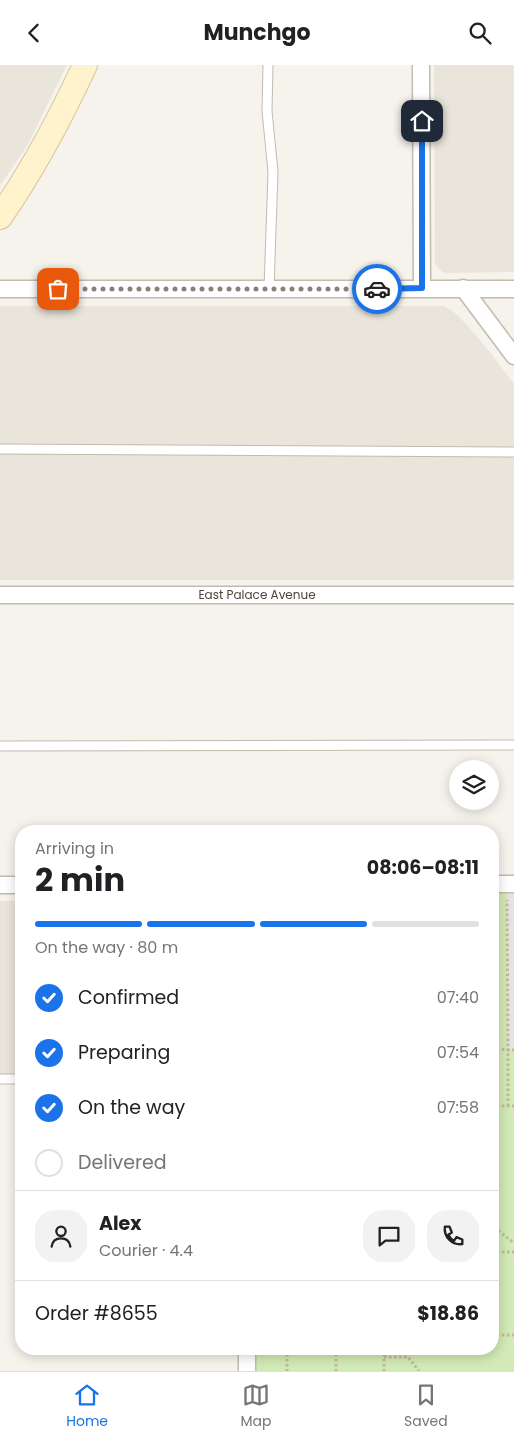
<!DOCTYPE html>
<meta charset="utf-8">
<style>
:root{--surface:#fff;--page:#f2f2f2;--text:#202124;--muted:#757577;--line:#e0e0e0;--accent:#1a73e8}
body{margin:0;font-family:Poppins,sans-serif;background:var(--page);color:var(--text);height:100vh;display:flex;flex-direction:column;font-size:19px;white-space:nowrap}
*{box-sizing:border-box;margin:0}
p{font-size:16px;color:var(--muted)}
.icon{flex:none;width:28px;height:28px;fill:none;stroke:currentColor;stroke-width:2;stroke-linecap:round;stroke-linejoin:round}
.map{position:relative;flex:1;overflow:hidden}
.side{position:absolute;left:15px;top:760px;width:484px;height:530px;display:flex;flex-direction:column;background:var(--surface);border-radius:20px;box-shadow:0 2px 12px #0003}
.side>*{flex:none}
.controls{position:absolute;left:449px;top:695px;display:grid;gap:10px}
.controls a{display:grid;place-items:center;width:50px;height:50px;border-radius:50%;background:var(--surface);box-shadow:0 2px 12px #0003;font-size:25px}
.pin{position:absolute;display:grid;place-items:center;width:42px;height:42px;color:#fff;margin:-21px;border-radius:10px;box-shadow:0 2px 8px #0006}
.courier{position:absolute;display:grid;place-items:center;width:50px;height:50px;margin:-25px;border:4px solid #1a73e8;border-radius:50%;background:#fff;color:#222;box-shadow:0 1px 6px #0007}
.head em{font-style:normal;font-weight:700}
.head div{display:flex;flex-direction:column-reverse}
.head{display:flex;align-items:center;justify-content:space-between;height:85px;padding:0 20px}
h1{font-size:32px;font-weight:700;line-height:38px}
.bar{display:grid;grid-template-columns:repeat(4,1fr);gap:8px 5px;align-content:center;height:60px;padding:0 20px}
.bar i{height:6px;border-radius:4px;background:var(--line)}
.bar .on{background:var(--accent)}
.bar p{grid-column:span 4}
.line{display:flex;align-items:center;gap:12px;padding:0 20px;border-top:1px solid var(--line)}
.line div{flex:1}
.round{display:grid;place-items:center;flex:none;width:52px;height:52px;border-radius:20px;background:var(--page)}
ol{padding:0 20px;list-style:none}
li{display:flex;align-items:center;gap:15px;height:55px}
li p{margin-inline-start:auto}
li .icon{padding:5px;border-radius:50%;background:var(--accent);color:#fff;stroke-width:4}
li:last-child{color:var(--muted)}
li i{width:28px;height:28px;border:2px solid var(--line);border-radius:50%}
header{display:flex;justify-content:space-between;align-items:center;height:65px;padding:0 20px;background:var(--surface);font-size:22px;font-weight:700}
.tabs{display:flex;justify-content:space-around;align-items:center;height:70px;border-top:1px solid var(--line);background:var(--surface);font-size:14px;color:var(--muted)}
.tabs a{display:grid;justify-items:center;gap:2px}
.tabs .on{color:var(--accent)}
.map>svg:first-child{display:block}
.residential{fill:#eae5da}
.green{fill:#d2eab5}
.parking{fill:#e5e3e0}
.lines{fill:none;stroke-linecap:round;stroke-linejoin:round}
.lane-casing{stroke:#c2bbae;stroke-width:11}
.street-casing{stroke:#c2bbae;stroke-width:19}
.secondary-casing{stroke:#d6c79b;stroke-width:26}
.path{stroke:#c4b79f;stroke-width:3;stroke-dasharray:2.5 2.5;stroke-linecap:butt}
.lane{stroke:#fff;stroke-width:9}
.street{stroke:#fff;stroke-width:16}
.secondary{stroke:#fff3cd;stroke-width:24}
.done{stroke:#878178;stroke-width:5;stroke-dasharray:0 9}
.route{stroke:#1a73e8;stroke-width:6}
.labels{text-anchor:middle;stroke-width:4;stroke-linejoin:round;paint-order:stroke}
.street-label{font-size:12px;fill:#4b4439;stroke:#fff}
</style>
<header><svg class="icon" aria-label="back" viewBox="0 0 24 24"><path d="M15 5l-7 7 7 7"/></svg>Munchgo<svg class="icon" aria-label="search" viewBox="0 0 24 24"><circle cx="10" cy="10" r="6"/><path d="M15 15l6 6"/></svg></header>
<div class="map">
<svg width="514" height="1306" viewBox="0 0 514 1306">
<rect width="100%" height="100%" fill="#f6f3ec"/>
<g class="residential">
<polygon points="0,0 67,0 28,79 0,121"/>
<polygon points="434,0 514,0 514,207 447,208 442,207 435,199"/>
<polygon points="0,241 444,241 455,248 467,260 486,282 514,319 514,515 0,515"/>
<rect x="0" y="836" width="21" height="178"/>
</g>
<polygon class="green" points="492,819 514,819 514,1306 247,1306 247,1284 492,1284"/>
<polygon class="parking" points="507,819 514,819 514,985 508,985"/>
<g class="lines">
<defs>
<g id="lane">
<polyline points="268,0 267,46 273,107 269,224"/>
<polyline points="0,384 514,387"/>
<polyline points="0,681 514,680"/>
<polyline points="0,1014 21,1014"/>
</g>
<g id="street">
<polyline points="421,0 422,223"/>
<polyline points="463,223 514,291"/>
<polyline points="0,224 514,224"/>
<polyline points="0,530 514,530"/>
<polyline points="492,819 514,819"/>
<polyline points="0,820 21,820"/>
<polyline points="247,1284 247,1306"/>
</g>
<path id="secondary" d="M 0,152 C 34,103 60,54 85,0"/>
</defs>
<use href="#lane" class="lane-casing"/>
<use href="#street" class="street-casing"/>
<use href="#secondary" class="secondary-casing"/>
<g class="path">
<polyline points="492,983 508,985 507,835"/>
<polyline points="492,1041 514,1041"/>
<polyline points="508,1041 508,985 514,985"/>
<polyline points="492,1158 499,1166 514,1178"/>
<polyline points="492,1187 514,1187"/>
<polyline points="492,1270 514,1270"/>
<polyline points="287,1284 287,1306"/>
<polyline points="336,1284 336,1306"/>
<polyline points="384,1284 384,1306"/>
<polyline points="384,1292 408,1292 419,1306"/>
</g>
<use href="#lane" class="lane"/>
<use href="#street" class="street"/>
<use href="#secondary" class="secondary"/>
</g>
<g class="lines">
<polyline class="done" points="58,224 377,224"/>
<polyline class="route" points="377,224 422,223 422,56"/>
</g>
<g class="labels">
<g class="street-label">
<text x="257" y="534">East Palace Avenue</text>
</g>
</g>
</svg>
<div class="controls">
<a><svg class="icon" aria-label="layers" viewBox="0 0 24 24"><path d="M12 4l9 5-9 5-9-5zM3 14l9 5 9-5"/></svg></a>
</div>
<div class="pin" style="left:58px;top:224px;background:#ea580c"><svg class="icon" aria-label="bag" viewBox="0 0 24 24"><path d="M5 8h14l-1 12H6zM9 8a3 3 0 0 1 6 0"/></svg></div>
<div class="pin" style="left:422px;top:56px;background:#1f2937"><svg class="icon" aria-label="home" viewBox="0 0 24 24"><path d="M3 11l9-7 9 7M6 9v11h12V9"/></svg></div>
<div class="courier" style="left:377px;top:224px"><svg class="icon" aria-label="car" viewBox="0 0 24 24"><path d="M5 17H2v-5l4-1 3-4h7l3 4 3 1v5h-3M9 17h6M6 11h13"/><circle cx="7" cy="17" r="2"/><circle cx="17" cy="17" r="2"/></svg></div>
<section class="side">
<div class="head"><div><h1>2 min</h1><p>Arriving in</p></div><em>08:06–08:11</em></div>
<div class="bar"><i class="on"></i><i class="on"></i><i class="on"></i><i></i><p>On the way · 80 m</p></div>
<ol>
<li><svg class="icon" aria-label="check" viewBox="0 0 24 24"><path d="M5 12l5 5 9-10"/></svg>Confirmed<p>07:40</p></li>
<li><svg class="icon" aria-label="check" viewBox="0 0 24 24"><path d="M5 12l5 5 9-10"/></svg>Preparing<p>07:54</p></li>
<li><svg class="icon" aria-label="check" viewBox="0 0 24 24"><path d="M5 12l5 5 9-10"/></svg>On the way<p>07:58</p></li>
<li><i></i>Delivered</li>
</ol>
<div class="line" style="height:90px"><a class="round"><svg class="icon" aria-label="person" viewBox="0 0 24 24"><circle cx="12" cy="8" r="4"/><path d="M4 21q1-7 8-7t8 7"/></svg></a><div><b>Alex</b><p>Courier · 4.4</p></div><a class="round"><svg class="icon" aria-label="chat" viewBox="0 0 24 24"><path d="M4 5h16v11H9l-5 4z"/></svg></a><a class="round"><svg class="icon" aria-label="phone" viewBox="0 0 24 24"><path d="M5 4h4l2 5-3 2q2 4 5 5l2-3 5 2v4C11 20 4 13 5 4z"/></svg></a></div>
<div class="line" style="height:65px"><div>Order #8655</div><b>$18.86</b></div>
</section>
</div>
<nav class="tabs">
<a class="on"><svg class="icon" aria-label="home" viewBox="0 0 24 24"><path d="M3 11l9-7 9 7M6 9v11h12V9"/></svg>Home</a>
<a><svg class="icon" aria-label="map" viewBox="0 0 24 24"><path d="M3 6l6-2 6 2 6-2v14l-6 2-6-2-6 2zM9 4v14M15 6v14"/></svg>Map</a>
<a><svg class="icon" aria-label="saved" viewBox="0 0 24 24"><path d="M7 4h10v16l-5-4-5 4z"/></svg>Saved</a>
</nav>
